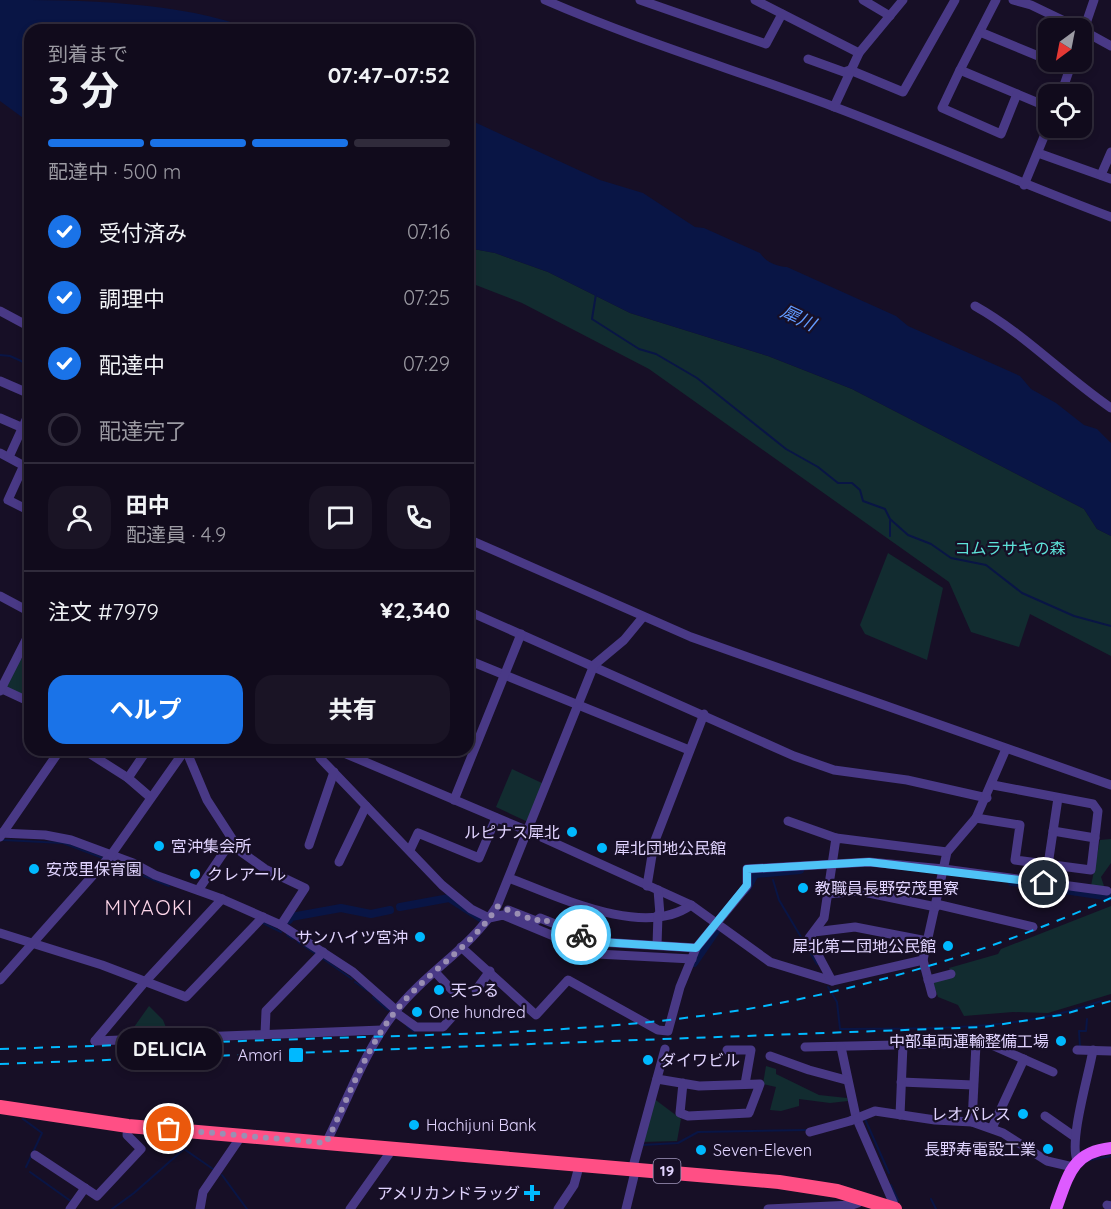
<!DOCTYPE html>
<html lang="ja">
<meta charset="utf-8">
<style>
:root{--surface:#110b1c;--page:#1a1425;--text:#f1f3f6;--muted:#9c9ba3;--line:#302b3b;--accent:#1a73e8}
body{margin:0;font-family:Quicksand,"Noto Sans JP",sans-serif;background:var(--page);color:var(--text);height:100vh;display:flex;flex-direction:column;font-size:22px;white-space:nowrap}
*{box-sizing:border-box;margin:0}
p{font-size:20px;color:var(--muted)}
.icon{flex:none;width:33px;height:33px;fill:none;stroke:currentColor;stroke-width:2;stroke-linecap:round;stroke-linejoin:round}
.map{position:relative;flex:1;overflow:hidden}
.details{position:absolute;left:24px;top:24px;width:450px;height:732px;display:flex;flex-direction:column;background:var(--surface);border-radius:18px;box-shadow:0 3px 9px #0003,0 0 0 2px var(--line)}
.details>*{flex:none}
.needle{width:39px;rotate:212deg}
.controls{position:absolute;left:1038px;top:18px;display:grid;gap:12px}
.controls a{display:grid;place-items:center;width:54px;height:54px;border-radius:12px;background:var(--surface);box-shadow:0 3px 9px #0003,0 0 0 2px var(--line);font-size:30px}
.pin{position:absolute;display:grid;place-items:center;width:51px;height:51px;color:#fff;margin:-26px;border:3px solid #fff;border-radius:50%;box-shadow:0 2px 6px #0007}
.courier{position:absolute;display:grid;place-items:center;width:60px;height:60px;margin:-30px;border:4px solid #4fc3f7;border-radius:50%;background:#fff;color:#222;box-shadow:0 2px 8px #0007}
.bubble{position:absolute;height:42px;border-radius:18px;background:var(--surface);box-shadow:0 3px 9px #0003,0 0 0 2px var(--line);font-size:20px;font-weight:700;line-height:42px;text-align:center}
.summary em{font-style:normal;font-weight:700}
.summary div{display:flex;flex-direction:column-reverse}
.summary{display:flex;align-items:center;justify-content:space-between;height:102px;padding:0 24px}
h1{font-size:39px;font-weight:700;line-height:45px}
.bar{display:grid;grid-template-columns:repeat(4,1fr);gap:9px 6px;align-content:center;height:72px;padding:0 24px}
.bar i{height:8px;border-radius:4px;background:var(--line)}
.bar .current{background:var(--accent)}
.bar p{grid-column:span 4}
.line{display:flex;align-items:center;gap:15px;padding:0 24px;border-top:2px solid var(--line)}
.line div{flex:1}
.round{display:grid;place-items:center;flex:none;width:63px;height:63px;border-radius:18px;background:var(--page)}
ol{padding:0 24px;list-style:none}
li{display:flex;align-items:center;gap:18px;height:66px}
li p{margin-inline-start:auto}
li .icon{padding:6px;border-radius:50%;background:var(--accent);color:#fff;stroke-width:4}
li:last-child{color:var(--muted)}
li i{width:33px;height:33px;border:3px solid var(--line);border-radius:50%}
.button{display:flex;gap:12px;margin-top:auto;padding:12px 24px}
.button a{flex:1;height:69px;border-radius:18px;background:var(--accent);color:#fff;font-size:24px;font-weight:700;line-height:69px;text-align:center}
.button a+a{background:var(--page);color:var(--text)}
.map>svg:first-child{display:block}
.green{fill:#122c30}
.water{fill:#091545}
.lines{fill:none;stroke-linecap:round;stroke-linejoin:round}
.stream{stroke:#091545;stroke-width:2}
.canal{stroke:#091545;stroke-width:8}
.minor{stroke:#493986;stroke-width:9}
.major{stroke:#de5bff;stroke-width:12}
.highway{stroke:#ff4f85;stroke-width:14}
.rail{stroke:#00b9ff;stroke-width:2;stroke-dasharray:9 8;stroke-linecap:butt}
.done{stroke:#9a8fb3;stroke-width:6;stroke-dasharray:0 10.8}
.route{stroke:#4fc3f7;stroke-width:8}
.poi-dot{fill:#00b9ff;stroke:#170f26;stroke-width:2}
.labels{text-anchor:middle;stroke-width:4.5;stroke-linejoin:round;paint-order:stroke}
.shield{fill:#170f26;stroke:#a499be;stroke-width:1.5}
.shield-label{font-size:15px;font-weight:bold;fill:#e1d4ff}
.park-label{font-size:16px;fill:#5de2d8;stroke:#170f26}
.poi-label{font-size:16px;fill:#e1d4ff;stroke:#170f26;text-anchor:start}
.water-label{font-size:18px;font-style:italic;fill:#629bff;stroke:#170f26}
.quarter-label{font-size:20px;letter-spacing:1.5px;fill:#ffd6e9;stroke:#170f26}
</style>
<div class="map">
<svg width="1111" height="1209" viewBox="0 0 1111 1209">
<rect width="100%" height="100%" fill="#170f26"/>
<g class="green">
<polygon points="468,248 495,253 548,272 630,313 768,356 852,389 1084,509 1097,529 1111,536 1111,656 1030,614 1019,647 971,632 949,582 649,369 522,303 468,282"/>
<polygon points="888,553 943,588 927,660 865,634 860,625"/>
<polygon points="20,658 30,664 30,699 6,687"/>
<polygon points="512,769 544,784 528,822 496,807"/>
<polygon points="1111,839 1111,863 1101,877 1105,889 1091,886 1100,840"/>
<polygon points="1111,906 1111,994 1048,1013 1013,1012 964,1016 958,1005 938,997 933,983 952,977 949,968 998,954 1001,949"/>
<polygon points="149,1006 163,1020 169,1035 127,1037"/>
<polygon points="766,1066 776,1069 776,1074 819,1095 847,1098 848,1101 830,1103 799,1099 799,1106 781,1111 770,1110 776,1087 763,1084"/>
<polygon points="653,1098 681,1119 677,1141 641,1142"/>
</g>
<g class="water">
<path d="M 0,0 C 81,0 179,1 255,30 L 30,30 L 30,123 L 0,101 Z"/>
<path d="M 468,119 L 600,180 L 643,193 L 695,227 L 704,228 L 760,253 C 766,262 776,266 787,267 L 896,316 L 908,326 L 1020,376 L 1031,389 L 1056,403 L 1084,425 L 1097,429 L 1111,443 L 1111,536 L 1097,529 L 1084,509 L 852,389 L 768,356 L 630,313 L 548,272 L 495,253 L 468,248 Z"/>
</g>
<g class="lines">
<g class="stream">
<polyline points="596,294 592,319 639,349 656,354 697,378 786,449 818,467 838,483 852,483 860,490 863,501 885,509 890,519 908,535 931,544 951,558 986,565 1022,593 1074,616 1111,626"/>
<polyline points="0,355 10,356 30,365"/>
<polyline points="890,521 890,536"/>
<polyline points="3,840 63,843 103,858"/>
<polyline points="111,861 136,870"/>
<polyline points="144,876 169,886"/>
<polyline points="773,880 779,900 817,964"/>
<polyline points="263,923 281,932"/>
<polyline points="287,935 293,939"/>
<polyline points="298,942 316,954"/>
<polyline points="322,958 352,979"/>
<polyline points="355,982 368,991"/>
<path d="M 828,987 L 837,1002 L 840,1029 C 926,1028 1019,1032 1101,1001"/>
<polyline points="373,997 388,1010"/>
<polyline points="407,1026 414,1032"/>
<polyline points="1080,1047 1079,1031 1086,1031 1087,1019"/>
<polyline points="23,1119 42,1133 26,1167"/>
<polyline points="865,1119 889,1173"/>
<polyline points="642,1145 678,1143 698,1132 807,1130"/>
<polyline points="1090,1160 1111,1156"/>
<polyline points="30,1172 72,1202"/>
<polyline points="222,1175 247,1209"/>
<polyline points="891,1185 898,1200"/>
<polyline points="931,1199 936,1209"/>
<polyline points="112,1209 134,1193 184,1149 213,1169"/>
</g>
<g class="canal">
<polyline points="1012,882 1111,897"/>
<polyline points="746,890 755,874 800,870"/>
<polyline points="400,907 449,898 482,919"/>
<polyline points="289,920 291,917 341,908 371,914 390,910"/>
<polyline points="694,963 718,928"/>
</g>
<g class="minor">
<path d="M 545,0 C 639,41 736,70 832,106 C 925,141 1017,182 1111,217"/>
<polyline points="640,0 766,44 782,14"/>
<polyline points="755,0 859,53"/>
<polyline points="863,0 890,16"/>
<polyline points="996,0 960,70 1048,107"/>
<polyline points="1013,0 1031,5 1079,28"/>
<polyline points="1082,30 1111,46"/>
<polyline points="980,32 1048,60"/>
<polyline points="1082,35 1094,0"/>
<polyline points="808,59 844,72 850,70 903,92 955,0"/>
<polyline points="1051,62 1070,69"/>
<polyline points="960,70 942,108 1001,134 1017,94"/>
<polyline points="1061,94 1072,62"/>
<polyline points="834,107 859,53 903,0"/>
<polyline points="1038,153 1111,179"/>
<polyline points="1101,175 1111,152"/>
<polyline points="1024,185 1048,127"/>
<path d="M 975,306 C 1025,334 1064,376 1111,408"/>
<polyline points="0,311 30,327"/>
<polyline points="0,381 30,394"/>
<polyline points="0,418 23,428"/>
<polyline points="0,453 30,469"/>
<polyline points="9,457 30,411"/>
<polyline points="24,465 8,500 30,511"/>
<polyline points="468,539 691,637 1111,785"/>
<polyline points="0,596 30,612"/>
<polyline points="468,611 794,756 834,770 907,780 987,798"/>
<polyline points="468,660 689,750"/>
<polyline points="2,689 30,702"/>
<polyline points="0,691 30,632"/>
<polyline points="84,750 128,778 150,797"/>
<polyline points="186,750 207,800 240,851 265,869 305,888 281,925"/>
<polyline points="318,750 320,758 442,885 471,909 489,918 503,915 597,954 692,959"/>
<polyline points="337,750 528,831 691,905 770,962 832,981 923,960 947,852 976,818 1006,749"/>
<polyline points="128,778 147,750"/>
<polyline points="454,800 521,634"/>
<polyline points="976,818 1020,825 1015,860 1091,870 1098,811 1093,804 993,785"/>
<polyline points="788,821 836,838"/>
<polyline points="1053,831 1095,838"/>
<polyline points="0,833 45,835 71,840 133,863 155,875 222,899 281,925 353,972 396,1010"/>
<polyline points="0,837 60,750"/>
<polyline points="309,845 334,772"/>
<polyline points="410,850 418,833 479,858 496,818"/>
<polyline points="339,862 366,806"/>
<polyline points="1048,865 1058,798"/>
<path d="M 509,878 C 557,896 644,939 691,905"/>
<polyline points="647,886 654,843 704,714"/>
<polyline points="199,889 232,840"/>
<polyline points="658,890 660,915"/>
<polyline points="828,894 859,891 936,907"/>
<polyline points="936,904 1033,927"/>
<polyline points="508,910 536,921 540,918 600,942 696,948"/>
<polyline points="814,932 855,927 927,941"/>
<polyline points="0,933 102,965 186,997 263,917"/>
<polyline points="657,945 658,915"/>
<polyline points="461,947 536,1015 568,980 658,1030 668,1031 680,987 696,948 747,886 747,869 869,862 944,869 1107,891"/>
<polyline points="923,960 932,994"/>
<polyline points="435,972 452,990"/>
<polyline points="0,980 111,855 185,750"/>
<polyline points="928,980 951,974"/>
<polyline points="832,981 809,938 824,918 836,838 947,852"/>
<polyline points="476,990 490,971"/>
<polyline points="395,1012 416,1027 443,1027 452,1017"/>
<polyline points="265,1034 266,1011 323,952"/>
<polyline points="95,1041 382,1030"/>
<polyline points="95,1041 143,984 222,899"/>
<polyline points="805,1047 987,1043 1053,1072"/>
<polyline points="841,1047 856,1117 896,1209"/>
<polyline points="727,1050 751,1050 745,1084"/>
<polyline points="1077,1050 1111,1051"/>
<polyline points="770,1056 809,1070 846,1080"/>
<polyline points="657,1079 699,1086 760,1084 749,1113 688,1116 680,1113 683,1083"/>
<polyline points="901,1082 973,1085"/>
<polyline points="900,1115 903,1045"/>
<polyline points="1045,1116 1075,1137"/>
<polyline points="972,1122 976,1044"/>
<polyline points="992,1128 1024,1059"/>
<polyline points="810,1132 850,1121 875,1111 935,1120 972,1122 1003,1133 1047,1161 1073,1167"/>
<path d="M 326,1143 C 348,1099 365,1050 395,1012 C 425,973 471,948 497,906 L 594,665 L 624,640 L 643,617"/>
<polyline points="35,1155 97,1196 141,1149 127,1135 128,1126"/>
<path d="M 1077,1160 C 1069,1140 1089,1074 1093,1050"/>
<polyline points="1107,1205 1111,1206"/>
<polyline points="70,1209 85,1188"/>
<polyline points="200,1209 203,1192 242,1135"/>
<polyline points="350,1209 389,1154 389,1149"/>
<polyline points="558,1209 574,1185 580,1163"/>
<polyline points="626,1209 635,1172 634,1163 665,1049"/>
<polyline points="768,1209 852,1205 858,1203 860,1198"/>
</g>
<path class="major" d="M 1056,1209 C 1068,1176 1072,1152 1111,1148"/>
<polyline class="highway" points="0,1107 128,1126 779,1182 837,1191 895,1209"/>
<g class="rail">
<path d="M 0,1049 C 121,1045 242,1041 363,1037 C 496,1033 628,1030 759,1007 C 880,985 999,948 1111,898"/>
<polyline points="0,1064 984,1027 1061,1015 1111,1001"/>
</g>
</g>
<g class="lines">
<path class="done" d="M 169,1129 L 326,1143 C 348,1099 365,1050 395,1012 C 425,973 471,948 498,906 L 536,921 L 540,918 L 581,935"/>
<polyline class="route" points="581,935 600,942 696,948 747,885 747,869 869,862 1044,883"/>
</g>
<g class="poi-dot">
<circle cx="572" cy="832" r="6"/>
<circle cx="159" cy="846" r="6"/>
<circle cx="602" cy="848" r="6"/>
<circle cx="34" cy="869" r="6"/>
<circle cx="195" cy="874" r="6"/>
<circle cx="803" cy="888" r="6"/>
<circle cx="420" cy="937" r="6"/>
<circle cx="948" cy="946" r="6"/>
<circle cx="439" cy="990" r="6"/>
<circle cx="417" cy="1012" r="6"/>
<circle cx="1061" cy="1041" r="6"/>
<rect x="288" y="1047" width="16" height="16" rx="3"/>
<circle cx="648" cy="1060" r="6"/>
<circle cx="1023" cy="1114" r="6"/>
<circle cx="414" cy="1125" r="6"/>
<circle cx="1048" cy="1149" r="6"/>
<circle cx="701" cy="1150" r="6"/>
<path d="M529 1184h6v6h6v6h-6v6h-6v-6h-6v-6h6z"/>
</g>
<g class="labels">
<rect class="shield" x="653.5" y="1159" width="27" height="24" rx="4.5"/>
<g class="shield-label">
<text x="667" y="1176">19</text>
</g>
<g class="park-label">
<text x="1010" y="554">コムラサキの森</text>
</g>
<g class="poi-label">
<text x="560" y="838" text-anchor="end">ルピナス犀北</text>
<text x="171" y="852">宮沖集会所</text>
<text x="614" y="854">犀北団地公民館</text>
<text x="46" y="875">安茂里保育園</text>
<text x="207" y="880">クレアール</text>
<text x="815" y="894">教職員長野安茂里寮</text>
<text x="408" y="943" text-anchor="end">サンハイツ宮沖</text>
<text x="936" y="952" text-anchor="end">犀北第二団地公民館</text>
<text x="451" y="996">天つる</text>
<text x="429" y="1018">One hundred</text>
<text x="1049" y="1047" text-anchor="end">中部車両運輸整備工場</text>
<text x="282" y="1061" text-anchor="end">Amori</text>
<text x="660" y="1066">ダイワビル</text>
<text x="1011" y="1120" text-anchor="end">レオパレス</text>
<text x="426" y="1131">Hachijuni Bank</text>
<text x="1036" y="1155" text-anchor="end">長野寿電設工業</text>
<text x="713" y="1156">Seven-Eleven</text>
<text x="520" y="1199" text-anchor="end">アメリカンドラッグ</text>
</g>
<g class="water-label">
<text transform="translate(798 318) rotate(25)" y="6">犀川</text>
</g>
<g class="quarter-label">
<text x="149" y="915">MIYAOKI</text>
</g>
</g>
</svg>
<div class="controls">
<a><svg class="needle" viewBox="-14 -14 28 28"><path d="M0-13l5 13h-10z" fill="#e53935"/><path d="M0 13l5-13h-10z" fill="#9c9ba3"/></svg></a>
<a><svg class="icon" aria-label="locate" viewBox="0 0 24 24"><circle cx="12" cy="12" r="6"/><path d="M12 2v4M12 18v4M2 12h4M18 12h4"/></svg></a>
</div>
<div class="pin" style="left:169px;top:1129px;background:#ea580c"><svg class="icon" aria-label="bag" viewBox="0 0 24 24"><path d="M5 8h14l-1 12H6zM9 8a3 3 0 0 1 6 0"/></svg></div>
<div class="pin" style="left:1044px;top:883px;background:#1f2937"><svg class="icon" aria-label="home" viewBox="0 0 24 24"><path d="M3 11l9-7 9 7M6 9v11h12V9"/></svg></div>
<div class="courier" style="left:581px;top:935px"><svg class="icon" aria-label="bike" viewBox="0 0 24 24"><circle cx="6" cy="16" r="4"/><circle cx="18" cy="16" r="4"/><path d="M6 16l4-8h5l3 8M10 8l3 8H6M13 5h3"/></svg></div>
<div class="bubble" style="left:117px;top:1028px;width:105px">DELICIA</div>
<section class="details">
<div class="summary"><div><h1>3 分</h1><p>到着まで</p></div><em>07:47–07:52</em></div>
<div class="bar"><i class="current"></i><i class="current"></i><i class="current"></i><i></i><p>配達中 · 500 m</p></div>
<ol>
<li><svg class="icon" aria-label="check" viewBox="0 0 24 24"><path d="M5 12l5 5 9-10"/></svg>受付済み<p>07:16</p></li>
<li><svg class="icon" aria-label="check" viewBox="0 0 24 24"><path d="M5 12l5 5 9-10"/></svg>調理中<p>07:25</p></li>
<li><svg class="icon" aria-label="check" viewBox="0 0 24 24"><path d="M5 12l5 5 9-10"/></svg>配達中<p>07:29</p></li>
<li><i></i>配達完了</li>
</ol>
<div class="line" style="height:108px"><a class="round"><svg class="icon" aria-label="person" viewBox="0 0 24 24"><circle cx="12" cy="8" r="4"/><path d="M4 21q1-7 8-7t8 7"/></svg></a><div><b>田中</b><p>配達員 · 4.9</p></div><a class="round"><svg class="icon" aria-label="chat" viewBox="0 0 24 24"><path d="M4 5h16v11H9l-5 4z"/></svg></a><a class="round"><svg class="icon" aria-label="phone" viewBox="0 0 24 24"><path d="M5 4h4l2 5-3 2q2 4 5 5l2-3 5 2v4C11 20 4 13 5 4z"/></svg></a></div>
<div class="line" style="height:78px"><div>注文 #7979</div><b>¥2,340</b></div>
<div class="button"><a>ヘルプ</a><a>共有</a></div>
</section>
</div>
